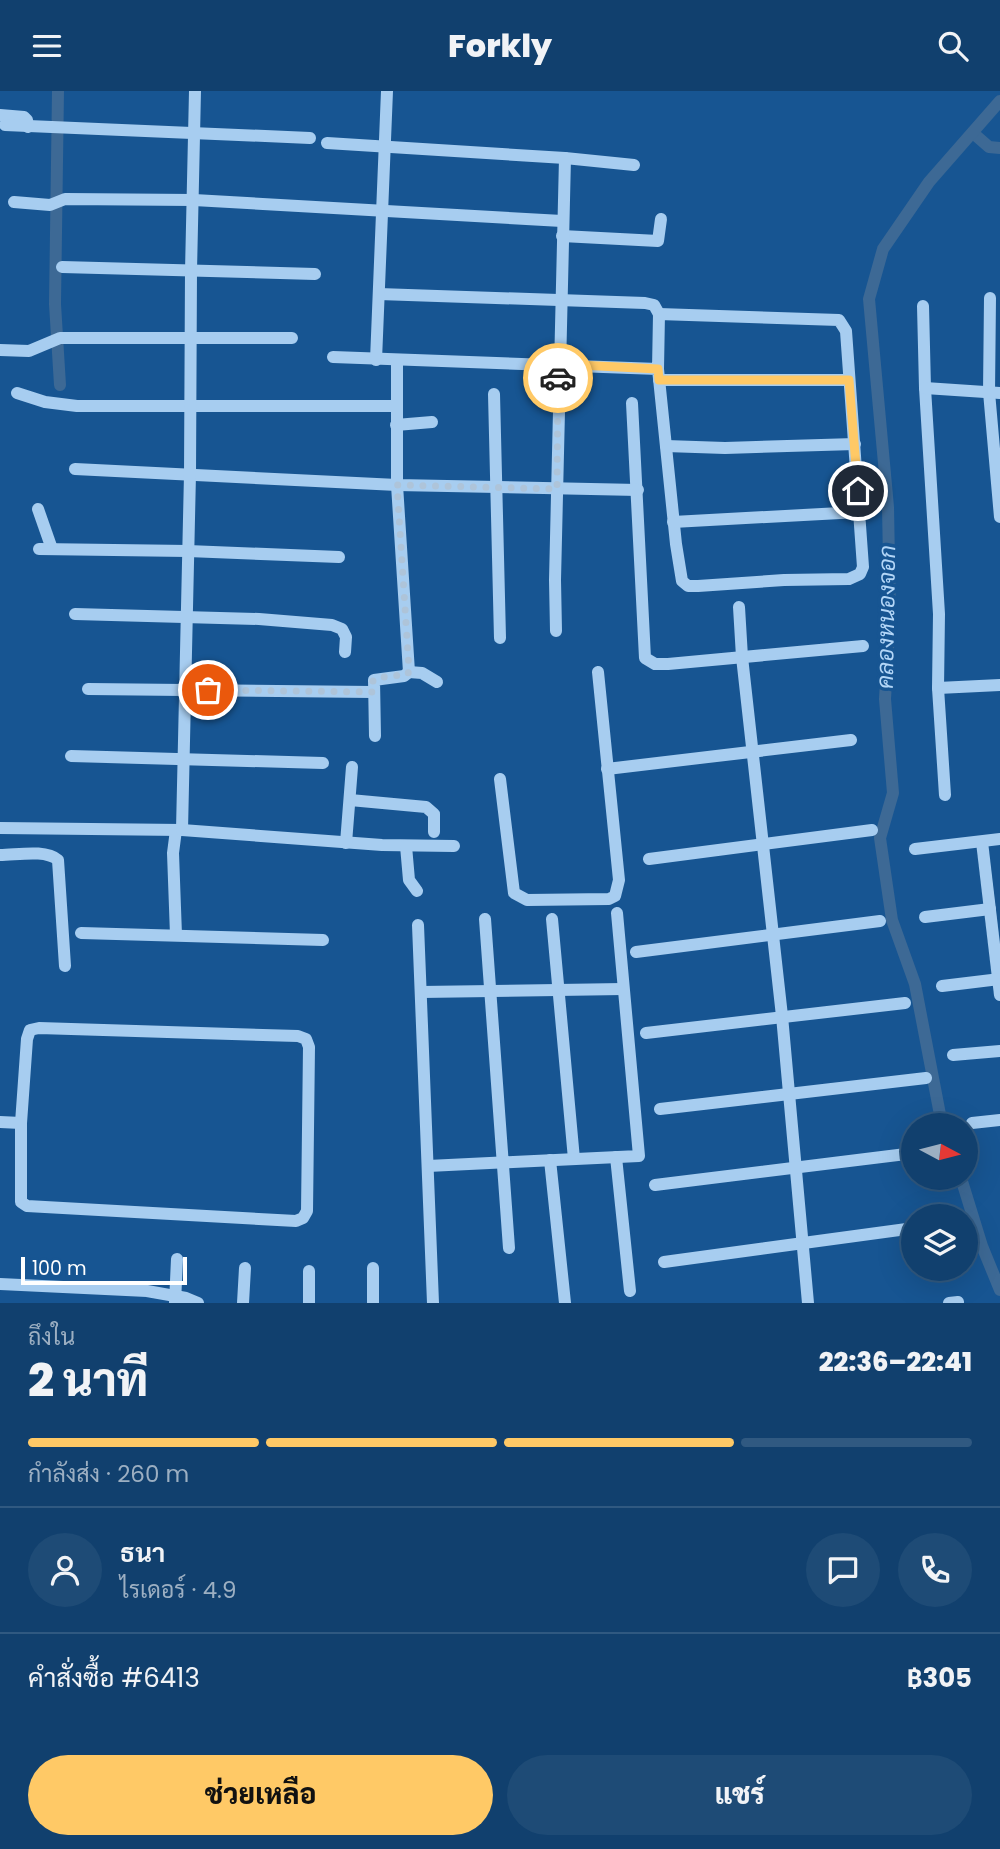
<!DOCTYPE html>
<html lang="th">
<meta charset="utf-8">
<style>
:root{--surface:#11406e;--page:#1e4b76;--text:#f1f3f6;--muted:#9cafc2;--line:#305981;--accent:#ffc966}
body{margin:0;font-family:Poppins,Sarabun,sans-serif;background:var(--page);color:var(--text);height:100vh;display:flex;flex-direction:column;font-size:26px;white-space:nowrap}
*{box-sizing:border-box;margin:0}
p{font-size:23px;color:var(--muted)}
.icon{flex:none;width:38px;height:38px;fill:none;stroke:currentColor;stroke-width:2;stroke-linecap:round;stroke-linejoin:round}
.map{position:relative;height:1212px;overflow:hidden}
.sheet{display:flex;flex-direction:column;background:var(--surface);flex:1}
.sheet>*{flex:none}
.needle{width:46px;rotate:97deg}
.tools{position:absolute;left:901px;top:1022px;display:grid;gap:14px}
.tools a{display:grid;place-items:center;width:77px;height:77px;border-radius:50%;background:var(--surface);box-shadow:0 7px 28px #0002,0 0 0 2px var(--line);font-size:35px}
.scale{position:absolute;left:21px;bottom:18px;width:166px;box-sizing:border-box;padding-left:7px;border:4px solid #fff;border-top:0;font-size:19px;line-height:24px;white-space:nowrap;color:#fff;-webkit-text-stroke:5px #175592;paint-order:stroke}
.pin{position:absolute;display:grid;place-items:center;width:60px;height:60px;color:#fff;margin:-30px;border:4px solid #fff;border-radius:50%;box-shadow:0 2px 7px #0007}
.courier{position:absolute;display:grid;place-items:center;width:70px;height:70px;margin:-35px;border:5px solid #ffc966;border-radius:50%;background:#fff;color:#222;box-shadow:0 2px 9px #0007}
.head em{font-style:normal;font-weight:800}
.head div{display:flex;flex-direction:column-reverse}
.head{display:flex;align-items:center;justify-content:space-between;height:119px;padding:0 28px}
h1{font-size:46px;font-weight:800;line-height:52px}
.bar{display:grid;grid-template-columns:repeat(4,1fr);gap:10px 7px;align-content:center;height:84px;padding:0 28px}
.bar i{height:9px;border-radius:5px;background:var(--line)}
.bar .on{background:var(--accent)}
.bar p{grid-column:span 4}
.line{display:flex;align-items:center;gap:18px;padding:0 28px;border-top:2px solid var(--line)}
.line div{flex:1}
.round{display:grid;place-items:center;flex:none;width:74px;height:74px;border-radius:37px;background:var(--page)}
.action{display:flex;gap:14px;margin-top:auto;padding:14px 28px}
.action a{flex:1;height:80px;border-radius:42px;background:var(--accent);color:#111;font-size:28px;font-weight:800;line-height:80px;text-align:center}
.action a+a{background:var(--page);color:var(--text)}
header{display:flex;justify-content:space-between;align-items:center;height:91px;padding:0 28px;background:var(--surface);font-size:32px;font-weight:800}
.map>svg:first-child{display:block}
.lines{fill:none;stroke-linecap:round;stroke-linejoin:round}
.canal{stroke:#3d6995;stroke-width:12}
.minor{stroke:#a7cdf0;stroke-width:12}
.done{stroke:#aec4d9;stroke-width:7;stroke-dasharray:0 12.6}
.route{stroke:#ffc966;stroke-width:9}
.labels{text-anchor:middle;stroke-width:7;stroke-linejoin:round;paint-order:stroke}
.water-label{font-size:23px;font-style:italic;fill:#b3d6f7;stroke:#175592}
</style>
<header><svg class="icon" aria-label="menu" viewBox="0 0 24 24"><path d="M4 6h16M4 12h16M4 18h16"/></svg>Forkly<svg class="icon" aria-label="search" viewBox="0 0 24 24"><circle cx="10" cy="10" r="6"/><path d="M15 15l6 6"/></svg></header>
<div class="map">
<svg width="1000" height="1212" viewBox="0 0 1000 1212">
<rect width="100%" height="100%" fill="#175592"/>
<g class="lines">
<g class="canal">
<polyline points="58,0 55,213 60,294"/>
<polyline points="973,42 989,56 1000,57"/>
<polyline points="942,1034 915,893 892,829 880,747 893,702 885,608 890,524 888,416 869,208 883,158 929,91 1000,10"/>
<polyline points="961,1087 982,1155 1000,1199"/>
</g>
<g class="minor">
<polyline points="0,24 24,26 27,29 28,36"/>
<polyline points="5,34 310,47"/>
<polyline points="327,52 565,67 634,74"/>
<polyline points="14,111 50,114 65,108 194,109 562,130"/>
<polyline points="562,145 658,150 661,128"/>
<polyline points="62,176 315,183"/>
<polyline points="379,203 645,212 654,214 659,223"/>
<polyline points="990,207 989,301 1000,426"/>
<polyline points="923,215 925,297 939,523 938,597 945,704"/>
<polyline points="0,259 29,260 60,247 292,247"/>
<polyline points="333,266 658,278 659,223 839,229 846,240 863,476 860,483 849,488 784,489 698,495 688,495 682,490 676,453 658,278"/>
<polyline points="376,269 387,0"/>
<polyline points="659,289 849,289"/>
<polyline points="925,297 1000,302"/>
<polyline points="17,302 45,311 77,315 396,315"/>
<polyline points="494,303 500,547"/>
<polyline points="632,312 645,567 655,573 668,573 863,555"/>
<polyline points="396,334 432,331"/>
<polyline points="666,355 725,357 855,353"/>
<polyline points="75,378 397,394 638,399"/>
<polyline points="38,418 52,458"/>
<polyline points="673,431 859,421"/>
<polyline points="39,458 188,460 339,466"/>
<polyline points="739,516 742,566 782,925 808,1212"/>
<polyline points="75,523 259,528 332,534 342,538 346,546 345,561"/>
<polyline points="556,540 555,489 565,67"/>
<polyline points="409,581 422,582 437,591"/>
<polyline points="938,597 1000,594"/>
<polyline points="88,598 373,601"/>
<polyline points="375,645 374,589 404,585 409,581 397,394 397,270"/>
<polyline points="71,665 323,672"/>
<polyline points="607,678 851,649"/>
<polyline points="500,688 514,802 527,809 609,808 615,805 619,789 598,581"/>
<polyline points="350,709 426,716 434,723 434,741"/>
<polyline points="0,737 182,739 382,754 454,755"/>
<polyline points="176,739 173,762 176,844"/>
<polyline points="182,739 190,383 191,180 195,0"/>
<polyline points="982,751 1000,904"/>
<polyline points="346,752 352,676"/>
<polyline points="406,755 409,789 417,800"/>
<polyline points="915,758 1000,748"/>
<path d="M 0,764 C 17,764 45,758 58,769 L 65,875"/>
<polyline points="649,768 872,739"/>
<polyline points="925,826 990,818"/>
<polyline points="485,828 509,1157"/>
<polyline points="552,828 574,1068"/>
<polyline points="418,834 433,1212"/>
<polyline points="81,842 323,849"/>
<polyline points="636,861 880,830"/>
<polyline points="942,895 1000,888"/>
<polyline points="421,901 623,898"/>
<polygon points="39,937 298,945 306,948 309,956 307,1120 303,1127 296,1130 27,1115 21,1111 21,1032 27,948 30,939"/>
<polyline points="646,942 905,912"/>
<polyline points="953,964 1000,960"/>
<polyline points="660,1018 926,987"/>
<polyline points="0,1031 21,1032"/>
<polyline points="972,1032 1000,1029"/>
<polyline points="616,1066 630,1200"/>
<polyline points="550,1069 565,1212"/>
<polyline points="428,1075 639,1065 617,822"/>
<polyline points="655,1094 914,1062"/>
<polyline points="664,1171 914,1137"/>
<polyline points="0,1193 147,1200 186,1207 198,1212"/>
<polyline points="175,1212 177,1168"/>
<polyline points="243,1212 245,1177"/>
<polyline points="309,1212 309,1180"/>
<polyline points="373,1212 373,1177"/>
<polyline points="949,1212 958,1211"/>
</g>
</g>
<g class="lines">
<polyline class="done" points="208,599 373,601 372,591 376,587 408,583 409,578 397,394 557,398 558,287"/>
<polyline class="route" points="558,287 559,273 658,278 659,289 849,289 858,400"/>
</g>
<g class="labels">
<g class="water-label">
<text transform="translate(886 526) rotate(-89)" y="8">คลองหนองจอก</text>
</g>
</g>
</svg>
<div class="tools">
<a><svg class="needle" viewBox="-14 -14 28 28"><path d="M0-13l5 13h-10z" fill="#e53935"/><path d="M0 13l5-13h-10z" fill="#9cafc2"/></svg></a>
<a><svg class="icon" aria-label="layers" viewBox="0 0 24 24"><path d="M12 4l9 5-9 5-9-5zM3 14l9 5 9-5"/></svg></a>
</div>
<div class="scale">100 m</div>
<div class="pin" style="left:208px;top:599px;background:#ea580c"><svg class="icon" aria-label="bag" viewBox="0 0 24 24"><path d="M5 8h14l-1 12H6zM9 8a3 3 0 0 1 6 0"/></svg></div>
<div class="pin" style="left:858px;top:400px;background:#1f2937"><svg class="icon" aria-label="home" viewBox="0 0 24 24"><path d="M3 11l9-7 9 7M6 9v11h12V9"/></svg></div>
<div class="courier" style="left:558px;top:287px"><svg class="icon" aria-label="car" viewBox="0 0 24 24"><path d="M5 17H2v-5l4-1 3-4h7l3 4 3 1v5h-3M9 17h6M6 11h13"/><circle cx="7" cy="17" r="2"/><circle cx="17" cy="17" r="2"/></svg></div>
</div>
<section class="sheet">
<div class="head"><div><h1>2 นาที</h1><p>ถึงใน</p></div><em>22:36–22:41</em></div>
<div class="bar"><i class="on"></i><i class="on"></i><i class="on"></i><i></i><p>กำลังส่ง · 260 m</p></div>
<div class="line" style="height:126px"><a class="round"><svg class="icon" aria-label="person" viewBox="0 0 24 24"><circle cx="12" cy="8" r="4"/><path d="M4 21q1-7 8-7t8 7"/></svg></a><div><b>ธนา</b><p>ไรเดอร์ · 4.9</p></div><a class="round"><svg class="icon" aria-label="chat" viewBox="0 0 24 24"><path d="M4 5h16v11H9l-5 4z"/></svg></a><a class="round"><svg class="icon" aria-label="phone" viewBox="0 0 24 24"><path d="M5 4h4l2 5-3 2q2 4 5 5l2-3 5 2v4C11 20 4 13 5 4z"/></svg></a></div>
<div class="line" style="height:91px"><div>คำสั่งซื้อ #6413</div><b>฿305</b></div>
<div class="action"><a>ช่วยเหลือ</a><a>แชร์</a></div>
</section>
